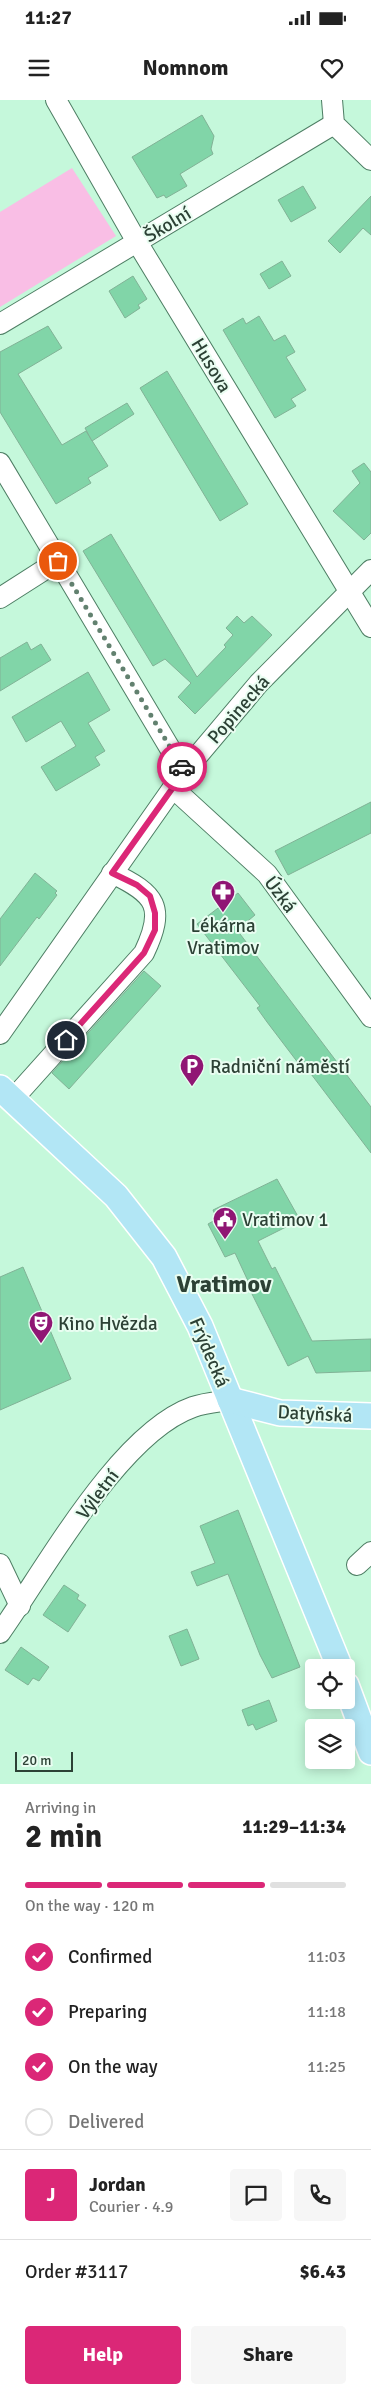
<!DOCTYPE html>
<meta charset="utf-8">
<style>
:root{--surface:#fff;--page:#f6f6f6;--text:#222;--muted:#767676;--line:#e0e0e0;--accent:#db2777}
body{margin:0;font-family:Signika,sans-serif;background:var(--page);color:var(--text);height:100vh;display:flex;flex-direction:column;font-size:19px;white-space:nowrap}
*{box-sizing:border-box;margin:0}
p{font-size:16px;color:var(--muted)}
.icon{flex:none;width:28px;height:28px;fill:none;stroke:currentColor;stroke-width:2;stroke-linecap:round;stroke-linejoin:round}
.map{position:relative;height:1684px;overflow:hidden}
.details{display:flex;flex-direction:column;background:var(--surface);flex:1}
.details>*{flex:none}
.buttons{position:absolute;left:305px;top:1559px;display:grid;gap:10px}
.buttons a{display:grid;place-items:center;width:50px;height:50px;border-radius:5px;background:var(--surface);box-shadow:0 2px 12px #0003;font-size:25px}
.scale{position:absolute;left:15px;bottom:12px;width:58px;box-sizing:border-box;padding-left:5px;border:2px solid #2c4135;border-top:0;font-size:14px;line-height:18px;white-space:nowrap;color:#2c4135;-webkit-text-stroke:4px #e9fdf1;paint-order:stroke}
.pin{position:absolute;display:grid;place-items:center;width:42px;height:42px;color:#fff;margin:-21px;border:2px solid #fff;border-radius:50%;box-shadow:0 1px 5px #0007}
.courier{position:absolute;display:grid;place-items:center;width:50px;height:50px;margin:-25px;border:4px solid #db2777;border-radius:50%;background:#fff;color:#222;box-shadow:0 1px 6px #0007}
.headline em{font-style:normal;font-weight:800}
.headline div{display:flex;flex-direction:column-reverse}
.headline{display:flex;align-items:center;justify-content:space-between;height:85px;padding:0 25px}
h1{font-size:32px;font-weight:800;line-height:38px}
.bar{display:grid;grid-template-columns:repeat(4,1fr);gap:8px 5px;align-content:center;height:60px;padding:0 25px}
.bar i{height:6px;border-radius:4px;background:var(--line)}
.bar .selected{background:var(--accent)}
.bar p{grid-column:span 4}
.line{display:flex;align-items:center;gap:12px;padding:0 25px;border-top:1px solid var(--line)}
.line div{flex:1}
.round{display:grid;place-items:center;flex:none;width:52px;height:52px;border-radius:5px;background:var(--page)}
ol{padding:0 25px;list-style:none}
li{display:flex;align-items:center;gap:15px;height:55px}
li p{margin-inline-start:auto}
li .icon{padding:5px;border-radius:50%;background:var(--accent);color:#fff;stroke-width:4}
li:last-child{color:var(--muted)}
li i{width:28px;height:28px;border:2px solid var(--line);border-radius:50%}
.action{display:flex;gap:10px;margin-top:auto;padding:10px 25px}
.action a{flex:1;height:58px;border-radius:5px;background:var(--accent);color:#fff;font-size:20px;font-weight:800;line-height:58px;text-align:center}
.action a+a{background:var(--page);color:var(--text)}
.status{display:flex;justify-content:space-between;align-items:center;height:35px;padding:0 25px;background:var(--surface);direction:ltr}
.status svg{height:14px;fill:currentColor}
header{display:flex;justify-content:space-between;align-items:center;height:65px;padding:0 25px;background:var(--surface);font-size:22px;font-weight:800}
.map>svg:first-child{display:block}
.green{fill:#f9bee5}
.building{fill:#81d5a8;stroke:#81b296}
.lines{fill:none;stroke-linecap:round;stroke-linejoin:round}
.minor-casing{stroke:#4e7e64;stroke-width:22}
.major-casing{stroke:#fff;stroke-width:28}
.minor{stroke:#fff;stroke-width:20}
.major{stroke:#b2e6f5;stroke-width:25}
.done{stroke:#62816f;stroke-width:5;stroke-dasharray:0 9}
.route{stroke:#db2777;stroke-width:6}
.labels{text-anchor:middle;stroke-width:4;stroke-linejoin:round;paint-order:stroke}
.street-label{font-size:19px;fill:#2c4135;stroke:#e9fdf1}
.poi-label{font-size:19px;fill:#2c4135;stroke:#e9fdf1;text-anchor:start}
.district-label{font-size:24px;font-weight:bold;fill:#2c4135;stroke:#e9fdf1}
</style>
<div class="status"><b>11:27</b><svg viewBox="0 0 49 12"><path d="M0 12V9h3v3zM5 12V6h3v6zM10 12V3h3v9zM15 12V0h3v12zM26 1h20v11H26zM47 4h2v5h-2z"/></svg></div>
<header><svg class="icon" aria-label="menu" viewBox="0 0 24 24"><path d="M4 6h16M4 12h16M4 18h16"/></svg>Nomnom<svg class="icon" aria-label="heart" viewBox="0 0 24 24"><path d="M12 20l-8-8c-3-5 5-10 8-4 3-6 11-1 8 4z"/></svg></header>
<div class="map">
<svg width="371" height="1684" viewBox="0 0 371 1684">
<rect width="100%" height="100%" fill="#c5f8db"/>
<polygon class="green" points="72,68 116,136 0,207 0,112"/>
<g class="building">
<polygon points="202,15 214,36 211,49 213,54 180,74 187,86 166,98 164,95 157,98 132,57"/>
<polygon points="303,86 316,108 291,122 278,100"/>
<polygon points="371,96 371,135 363,128 340,153 328,141"/>
<polygon points="282,161 291,176 269,189 260,174"/>
<polygon points="133,176 147,199 138,205 140,208 125,218 109,191"/>
<polygon points="259,216 274,241 285,235 295,252 286,257 306,290 291,299 296,306 275,318 223,230 243,218 246,224"/>
<polygon points="48,226 62,248 18,274 62,345 86,331 108,366 88,378 91,383 56,404 0,312 0,252"/>
<polygon points="167,271 248,404 220,421 140,288"/>
<polygon points="127,303 134,314 92,341 85,328"/>
<polygon points="364,363 371,372 371,433 364,440 333,411 360,383 352,371"/>
<polygon points="111,434 197,577 226,547 224,545 233,535 226,528 237,516 244,523 252,516 272,535 195,614 178,597 191,583 165,559 153,566 83,451"/>
<polygon points="27,542 31,550 41,544 51,560 0,591 0,558"/>
<polygon points="88,572 110,610 88,623 105,651 95,657 100,665 56,691 41,667 76,646 61,621 26,642 12,617"/>
<polygon points="371,702 371,733 288,775 275,751"/>
<polygon points="35,773 57,791 55,793 57,795 39,819 37,817 0,866 0,819"/>
<polygon points="238,793 255,815 237,830 371,1007 371,1053 308,970 305,972 267,922 257,908 260,906 197,824"/>
<polygon points="144,871 161,886 69,989 52,973"/>
<polygon points="277,1079 300,1120 258,1141 272,1169 275,1167 312,1241 371,1239 371,1271 316,1273 308,1256 288,1266 246,1182 248,1181 235,1153 225,1157 208,1124 217,1119 213,1110"/>
<polygon points="23,1167 71,1279 0,1310 0,1177"/>
<polygon points="238,1410 300,1567 272,1578 260,1555 228,1474 197,1486 191,1472 215,1463 200,1426"/>
<polygon points="64,1485 79,1495 77,1499 86,1505 68,1532 43,1515"/>
<polygon points="187,1529 199,1559 181,1566 169,1536"/>
<polygon points="21,1547 49,1567 39,1581 33,1578 28,1585 5,1570"/>
<polygon points="269,1600 277,1621 256,1630 253,1624 248,1626 242,1610"/>
</g>
<g class="lines">
<defs>
<g id="minor">
<polyline points="56,0 137,142 371,527"/>
<polyline points="332,0 334,24 371,60"/>
<polyline points="0,224 334,24"/>
<polyline points="0,363 184,672"/>
<polyline points="0,498 58,461"/>
<polyline points="173,688 267,774 371,917"/>
<polyline points="0,934 184,672 259,583 371,470"/>
<path d="M 13,999 L 144,853 C 166,807 156,794 112,773"/>
<polyline points="0,1464 20,1506"/>
<polyline points="357,1465 371,1452"/>
<path d="M 0,1533 C 45,1470 119,1333 193,1307 C 205,1303 218,1302 230,1300"/>
</g>
<g id="major">
<polyline points="0,988 116,1096 164,1157 200,1226 340,1568"/>
<polyline points="230,1300 280,1313 371,1316"/>
<polyline points="346,1585 371,1652"/>
</g>
</defs>
<use href="#minor" class="minor-casing"/>
<use href="#major" class="major-casing"/>
<use href="#minor" class="minor"/>
<use href="#major" class="major"/>
</g>
<g class="lines">
<polyline class="done" points="58,461 182,667"/>
<polyline class="route" points="66,940 144,853 155,830 155,813 150,796 137,785 112,773 184,672 182,667"/>
</g>
<defs>
<symbol id="pharmacy-pin" viewBox="-11 -11 22 30"><path d="M0 17L-7.5 6A9.5 9.5 0 1 1 7.5 6Z" fill="#901674" stroke="#e9fdf1"/><path d="M-2-6h4v4h4v4h-4v4h-4v-4h-4v-4h4Z" fill="#fff"/></symbol>
<symbol id="parking-pin" viewBox="-11 -11 22 30"><path d="M0 17L-7.5 6A9.5 9.5 0 1 1 7.5 6Z" fill="#901674" stroke="#e9fdf1"/><path d="M-3.5-5.5H1a3.5 3.5 0 0 1 0 7H-1V5.5H-3.5ZM-1-3.4V-.6H.8a1.4 1.4 0 0 0 0-2.8Z" fill="#fff"/></symbol>
<symbol id="civic-pin" viewBox="-11 -11 22 30"><path d="M0 17L-7.5 6A9.5 9.5 0 1 1 7.5 6Z" fill="#901674" stroke="#e9fdf1"/><path d="M-.6-6.5H3V-4.5H.6V-3L4-1V1h2V6H-6V1h2V-1L-.6-3ZM-1.2 2.5V6h2.4V2.5Z" fill="#fff"/></symbol>
<symbol id="theatre-pin" viewBox="-11 -11 22 30"><path d="M0 17L-7.5 6A9.5 9.5 0 1 1 7.5 6Z" fill="#901674" stroke="#e9fdf1"/><path d="M-5-5.5Q0-4 5-5.5V0Q5 5 0 6Q-5 5-5 0ZM-3.3-2.5H-1v1.5H-3.3ZM1-2.5H3.3v1.5H1ZM-2.8 1Q0 5.5 2.8 1Z" fill="#fff"/></symbol>
</defs>
<g fill-rule="evenodd">
<use href="#pharmacy-pin" x="209" y="778" width="28" height="38"/>
<use href="#parking-pin" x="178" y="952" width="28" height="38"/>
<use href="#civic-pin" x="211" y="1105" width="28" height="38"/>
<use href="#theatre-pin" x="27" y="1209" width="28" height="38"/>
</g>
<g class="labels">
<g class="street-label">
<text transform="translate(167 124) rotate(-31)" y="7">Školní</text>
<text transform="translate(212 265) rotate(59)" y="7">Husova</text>
<text transform="translate(238 609) rotate(-49)" y="7">Popinecká</text>
<text transform="translate(281 794) rotate(53)" y="7">Úzká</text>
<text transform="translate(210 1252) rotate(67)" y="7">Frýdecká</text>
<text transform="translate(315 1313) rotate(3)" y="7">Datyňská</text>
<text transform="translate(97 1394) rotate(-53)" y="7">Výletní</text>
</g>
<g class="poi-label">
<text x="223" y="832" text-anchor="middle">Lékárna<tspan x="223" dy="22">Vratimov</tspan></text>
<text x="210" y="973">Radniční náměstí</text>
<text x="242" y="1126">Vratimov 1</text>
<text x="58" y="1230">Kino Hvězda</text>
</g>
<g class="district-label">
<text x="224" y="1192">Vratimov</text>
</g>
</g>
</svg>
<div class="buttons">
<a><svg class="icon" aria-label="locate" viewBox="0 0 24 24"><circle cx="12" cy="12" r="6"/><path d="M12 2v4M12 18v4M2 12h4M18 12h4"/></svg></a>
<a><svg class="icon" aria-label="layers" viewBox="0 0 24 24"><path d="M12 4l9 5-9 5-9-5zM3 14l9 5 9-5"/></svg></a>
</div>
<div class="scale">20 m</div>
<div class="pin" style="left:58px;top:461px;background:#ea580c"><svg class="icon" aria-label="bag" viewBox="0 0 24 24"><path d="M5 8h14l-1 12H6zM9 8a3 3 0 0 1 6 0"/></svg></div>
<div class="pin" style="left:66px;top:940px;background:#1f2937"><svg class="icon" aria-label="home" viewBox="0 0 24 24"><path d="M3 11l9-7 9 7M6 9v11h12V9"/></svg></div>
<div class="courier" style="left:182px;top:667px"><svg class="icon" aria-label="car" viewBox="0 0 24 24"><path d="M5 17H2v-5l4-1 3-4h7l3 4 3 1v5h-3M9 17h6M6 11h13"/><circle cx="7" cy="17" r="2"/><circle cx="17" cy="17" r="2"/></svg></div>
</div>
<section class="details">
<div class="headline"><div><h1>2 min</h1><p>Arriving in</p></div><em>11:29–11:34</em></div>
<div class="bar"><i class="selected"></i><i class="selected"></i><i class="selected"></i><i></i><p>On the way · 120 m</p></div>
<ol>
<li><svg class="icon" aria-label="check" viewBox="0 0 24 24"><path d="M5 12l5 5 9-10"/></svg>Confirmed<p>11:03</p></li>
<li><svg class="icon" aria-label="check" viewBox="0 0 24 24"><path d="M5 12l5 5 9-10"/></svg>Preparing<p>11:18</p></li>
<li><svg class="icon" aria-label="check" viewBox="0 0 24 24"><path d="M5 12l5 5 9-10"/></svg>On the way<p>11:25</p></li>
<li><i></i>Delivered</li>
</ol>
<div class="line" style="height:90px"><b class="round" style="background:var(--accent);color:#fff">J</b><div><b>Jordan</b><p>Courier · 4.9</p></div><a class="round"><svg class="icon" aria-label="chat" viewBox="0 0 24 24"><path d="M4 5h16v11H9l-5 4z"/></svg></a><a class="round"><svg class="icon" aria-label="phone" viewBox="0 0 24 24"><path d="M5 4h4l2 5-3 2q2 4 5 5l2-3 5 2v4C11 20 4 13 5 4z"/></svg></a></div>
<div class="line" style="height:65px"><div>Order #3117</div><b>$6.43</b></div>
<div class="action"><a>Help</a><a>Share</a></div>
</section>
